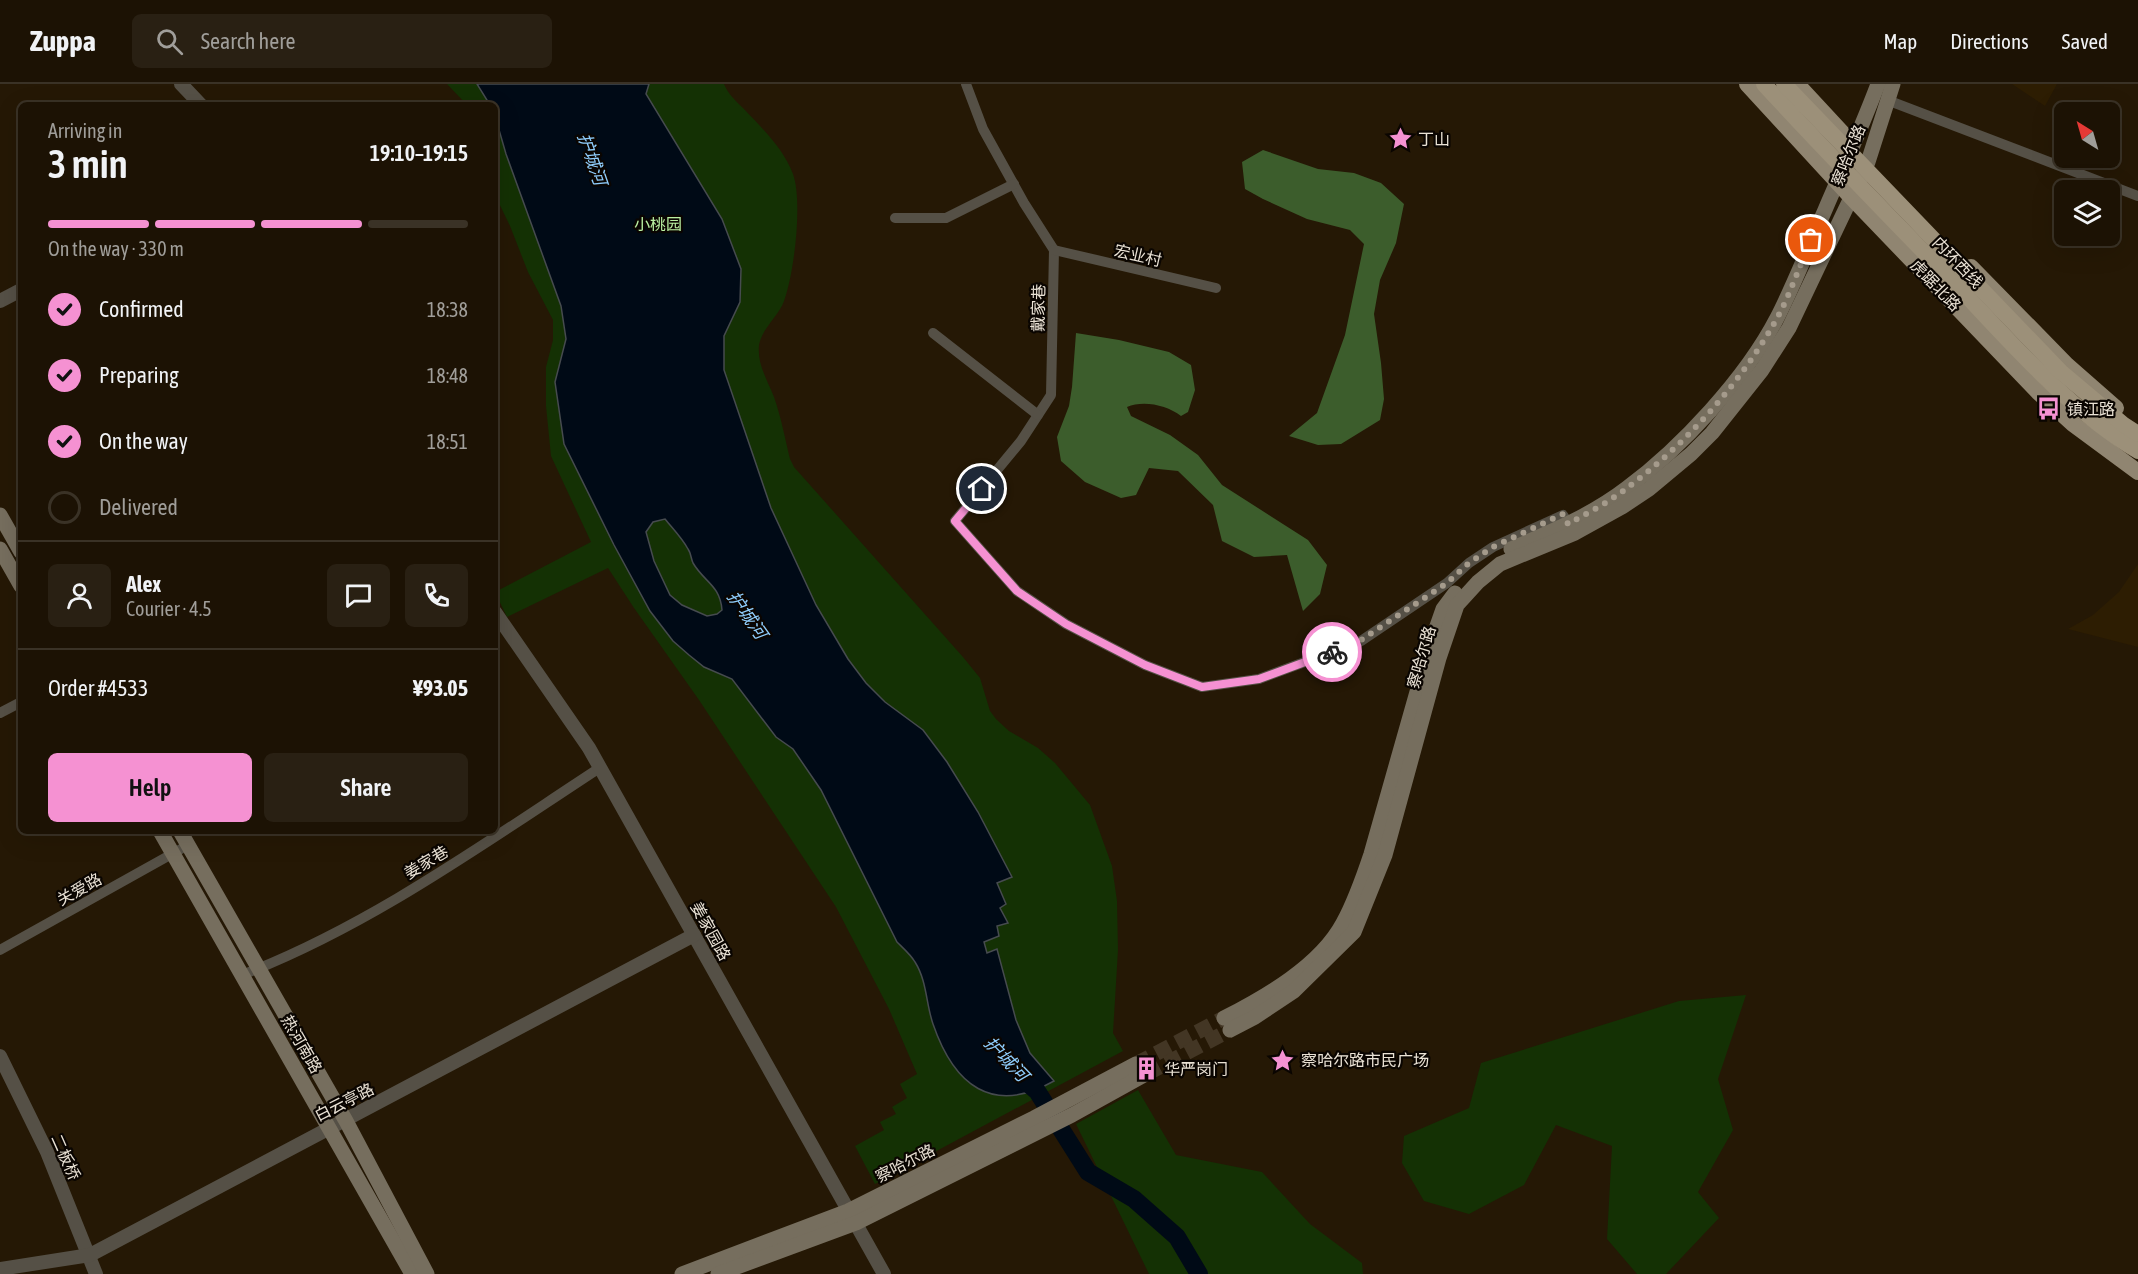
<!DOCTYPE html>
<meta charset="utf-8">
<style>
:root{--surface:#1c1204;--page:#292013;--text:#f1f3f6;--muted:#a09e9a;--line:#3a3226;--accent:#f591d2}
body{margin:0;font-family:"Asap Condensed","Noto Sans SC",sans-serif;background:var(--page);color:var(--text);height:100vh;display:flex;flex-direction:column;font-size:22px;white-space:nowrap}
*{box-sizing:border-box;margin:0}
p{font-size:20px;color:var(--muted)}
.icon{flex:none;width:33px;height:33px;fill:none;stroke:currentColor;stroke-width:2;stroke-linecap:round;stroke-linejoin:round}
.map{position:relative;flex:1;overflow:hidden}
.sheet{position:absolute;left:18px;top:18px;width:480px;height:732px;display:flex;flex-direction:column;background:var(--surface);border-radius:9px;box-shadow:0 6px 24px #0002,0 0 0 2px var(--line)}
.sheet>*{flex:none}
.needle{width:39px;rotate:323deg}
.tools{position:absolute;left:2054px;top:18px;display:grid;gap:12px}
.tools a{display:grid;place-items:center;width:66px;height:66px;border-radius:9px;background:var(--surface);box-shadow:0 6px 24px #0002,0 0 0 2px var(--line);font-size:30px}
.pin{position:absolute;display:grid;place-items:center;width:51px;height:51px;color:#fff;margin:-26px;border:3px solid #fff;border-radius:50%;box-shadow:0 2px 6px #0007}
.courier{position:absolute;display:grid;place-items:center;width:60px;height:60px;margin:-30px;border:4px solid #f591d2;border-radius:50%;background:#fff;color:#222;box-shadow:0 2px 8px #0007}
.head em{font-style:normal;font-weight:600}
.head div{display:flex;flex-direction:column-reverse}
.head{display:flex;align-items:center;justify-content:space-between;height:102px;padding:0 30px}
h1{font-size:39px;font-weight:600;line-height:45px}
.bar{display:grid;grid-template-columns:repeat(4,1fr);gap:9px 6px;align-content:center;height:72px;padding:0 30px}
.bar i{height:8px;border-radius:4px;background:var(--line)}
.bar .on{background:var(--accent)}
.bar p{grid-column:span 4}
.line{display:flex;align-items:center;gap:15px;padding:0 30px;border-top:2px solid var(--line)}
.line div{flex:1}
.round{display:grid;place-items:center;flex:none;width:63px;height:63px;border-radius:9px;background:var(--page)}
ol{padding:0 30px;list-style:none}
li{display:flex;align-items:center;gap:18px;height:66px}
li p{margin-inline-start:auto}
li .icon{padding:6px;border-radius:50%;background:var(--accent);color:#111;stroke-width:4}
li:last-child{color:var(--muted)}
li i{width:33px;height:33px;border:3px solid var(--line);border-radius:50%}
.primary-button{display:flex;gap:12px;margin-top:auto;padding:12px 30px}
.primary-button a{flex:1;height:69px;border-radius:9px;background:var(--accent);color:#111;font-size:24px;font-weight:600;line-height:69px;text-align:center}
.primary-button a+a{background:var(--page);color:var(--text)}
header{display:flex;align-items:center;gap:36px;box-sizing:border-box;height:84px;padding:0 30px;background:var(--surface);border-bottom:2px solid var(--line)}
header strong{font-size:28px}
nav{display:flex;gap:33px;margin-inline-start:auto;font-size:21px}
.search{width:420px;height:54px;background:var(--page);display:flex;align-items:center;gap:15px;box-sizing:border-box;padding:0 21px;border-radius:9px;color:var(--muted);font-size:22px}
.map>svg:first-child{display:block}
.built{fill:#2d1d02}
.green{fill:#143104}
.forest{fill:#3c5d2c}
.water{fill:#000a16;stroke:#464b4f;stroke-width:1.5;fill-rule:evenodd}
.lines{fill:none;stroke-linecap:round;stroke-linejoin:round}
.river{stroke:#000a16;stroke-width:18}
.secondary-tunnel{stroke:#433624;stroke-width:15;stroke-dasharray:15 8;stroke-linecap:butt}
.minor{stroke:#555046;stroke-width:10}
.tertiary{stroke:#555046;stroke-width:14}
.secondary{stroke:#766e5e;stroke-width:15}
.primary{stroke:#908571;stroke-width:16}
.trunk{stroke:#9c9079;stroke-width:16}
.done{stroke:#a59b8c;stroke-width:6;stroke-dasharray:0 10.8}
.route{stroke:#f591d2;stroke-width:8}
.labels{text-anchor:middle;stroke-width:4.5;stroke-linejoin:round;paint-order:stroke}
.poi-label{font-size:16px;fill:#eae2d5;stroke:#0a0501;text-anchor:start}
.street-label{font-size:16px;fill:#eae2d5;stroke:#0a0501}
.park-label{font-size:16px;fill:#baf0a3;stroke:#0a0501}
.water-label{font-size:18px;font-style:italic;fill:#8fcdfc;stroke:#0a0501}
</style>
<header>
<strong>Zuppa</strong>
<div class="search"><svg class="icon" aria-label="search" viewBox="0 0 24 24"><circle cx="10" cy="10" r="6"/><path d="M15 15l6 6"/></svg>Search here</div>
<nav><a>Map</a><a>Directions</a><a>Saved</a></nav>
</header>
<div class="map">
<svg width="2138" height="1190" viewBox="0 0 2138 1190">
<rect width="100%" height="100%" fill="#251805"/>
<g class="built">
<polygon points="2012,0 2057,0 2045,22"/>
<polygon points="2138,480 2138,563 2068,545 2093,531 2119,508"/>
</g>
<g class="green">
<path d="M 447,0 L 724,0 C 728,10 736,17 744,25 C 762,44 784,65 793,90 C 803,118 794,190 784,217 C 779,232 762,244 759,261 C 757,280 767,295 774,313 C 781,333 785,354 790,375 L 794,383 L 963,573 L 980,594 L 990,627 L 996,635 L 1009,647 L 1038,664 L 1055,679 L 1090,721 L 1112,782 L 1117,817 L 1118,866 L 1113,949 L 1123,967 L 875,1100 L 855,1062 L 884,1046 L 880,1038 L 896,1030 L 892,1023 L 907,1014 L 900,1000 L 917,990 L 889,925 L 836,823 L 699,616 L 634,524 L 608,484 L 507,533 L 495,508 L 591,458 L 551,372 L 546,322 L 546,283 L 553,256 L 553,236 L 528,188 L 510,142 L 495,111 L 495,21 L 467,21 Z"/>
<polygon points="1746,911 1718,995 1733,1046 1698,1108 1719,1134 1666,1190 1637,1190 1607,1155 1612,1062 1556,1041 1524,1101 1469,1130 1424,1117 1402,1079 1404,1052 1469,1024 1481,979 1679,917"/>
<polygon points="1138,1006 1176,1071 1262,1088 1310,1140 1362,1179 1363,1190 1149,1190 1076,1040"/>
</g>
<g class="forest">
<polygon points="1263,66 1318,85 1354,89 1381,99 1404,120 1396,159 1380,196 1374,230 1381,279 1384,315 1380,336 1341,360 1318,361 1289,352 1317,329 1345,251 1364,160 1350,146 1307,135 1263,115 1245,105 1242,78"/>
<path d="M 1076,249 L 1119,256 L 1169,268 L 1191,281 L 1195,306 L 1188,328 L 1181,332 C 1167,321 1143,316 1127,323 L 1131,332 L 1170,351 L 1198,371 L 1222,401 L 1308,456 L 1327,481 L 1320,510 L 1303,527 L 1287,471 L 1254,473 L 1222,457 L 1213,421 L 1178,387 L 1149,384 L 1136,411 L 1121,414 L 1085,398 L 1061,377 L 1057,353 L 1069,322 L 1072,303 Z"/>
</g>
<path class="water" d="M 477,0 L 649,0 L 646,10 L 722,135 L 741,185 L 740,218 L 724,252 L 724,286 L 771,424 L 816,521 L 848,575 L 866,599 L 885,618 L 923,646 L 947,678 L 978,728 L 1012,793 L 997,799 L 1006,820 L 1000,824 L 1008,839 L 997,842 L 999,852 L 984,858 L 987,869 L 997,865 L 1016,936 L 1030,969 L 1054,997 C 992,1032 954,1001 933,940 C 926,920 927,897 915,878 C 911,871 903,864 897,858 L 821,706 L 793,665 L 776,653 L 732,595 L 704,583 L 689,571 L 673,557 L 650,527 L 614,461 L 564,360 L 555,298 L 566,255 L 561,222 L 506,70 L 495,32 L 495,21 L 490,21 ZM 665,435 C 673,445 682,454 688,465 C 691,469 691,475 693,479 C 704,498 720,501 722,526 L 717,530 L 707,532 L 682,521 L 670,511 L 654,477 L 646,448 L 653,438 Z"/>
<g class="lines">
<polyline class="river" points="1018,991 1037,1007 1088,1088 1134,1115 1177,1153 1199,1190"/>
<g class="secondary-tunnel">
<polyline points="1136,980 1224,934"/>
<polyline points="1146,990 1230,946"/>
</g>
<g class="minor">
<polyline points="966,0 983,45 1024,119 1054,166 1051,311 1021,357 955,437 1017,507 1066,540 1145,581 1202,603 1259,595 1361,557 1447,499 1469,479 1493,463 1563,431 1572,444"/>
<polyline points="1887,16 2138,112"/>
<polyline points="895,134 946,134 1014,100"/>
<polyline points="1054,166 1216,204"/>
<polyline points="933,249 1038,331"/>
<polyline points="0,629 21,618"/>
<polyline points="0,866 188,761"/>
<path d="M 242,891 C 370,842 486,758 601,683"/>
</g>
<g class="tertiary">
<polyline points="181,0 201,21"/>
<polyline points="0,217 21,206"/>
<polyline points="495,528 589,664 884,1190"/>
<polyline points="0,972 47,1068 96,1190"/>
<polyline points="0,1185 90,1171 694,851"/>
</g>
<g class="secondary">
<polyline points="0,431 21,468"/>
<polyline points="0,465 21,502"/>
<path d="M 1511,465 C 1551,448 1592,431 1627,404 C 1681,364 1746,294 1777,234 C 1795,199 1809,162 1825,126 C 1843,84 1862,43 1878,0"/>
<polyline points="160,747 412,1190"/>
<polyline points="180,747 346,1037 427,1190"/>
<path d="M 1224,934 C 1265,913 1320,882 1343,839 C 1355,817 1363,794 1371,770 L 1430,562 L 1443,525 L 1455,509"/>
<polyline points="1230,946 1255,933 1294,907 1354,848 1385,771 1439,574 1457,521 1478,498 1500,480 1575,449 1622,423 1649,405 1691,370 1712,349 1762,286 1789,244 1868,78 1893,0"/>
<polyline points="682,1190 848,1127 1034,1034 1136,980"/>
<polyline points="718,1190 856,1139 1072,1031 1146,990"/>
</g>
<g class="primary">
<polyline points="1747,0 1851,113 2038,308 2073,340 2138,388"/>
<polyline points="1797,0 1847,54"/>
<polyline points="1971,183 2067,281 2116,324"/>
</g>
<g class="trunk">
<path d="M 1764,0 C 1829,71 1896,139 1963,208 C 2017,265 2070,326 2138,367"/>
<polyline points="1784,0 2061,288 2124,341 2138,350"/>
</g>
</g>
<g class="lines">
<path class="done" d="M 1332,568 L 1361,556 L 1447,499 L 1469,479 L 1493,463 L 1563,430 L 1568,440 C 1588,429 1609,418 1627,404 C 1686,360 1740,300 1776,236 C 1790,211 1799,183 1811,156"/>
<polyline class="route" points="982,405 955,437 1017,507 1066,540 1145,581 1202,603 1259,595 1332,568"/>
</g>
<defs>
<symbol id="sight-bare" viewBox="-9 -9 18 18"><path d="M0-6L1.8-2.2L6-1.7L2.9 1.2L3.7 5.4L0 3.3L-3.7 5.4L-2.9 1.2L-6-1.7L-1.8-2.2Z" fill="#f591d2" stroke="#0a0501" stroke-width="2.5" paint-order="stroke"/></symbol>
<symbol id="bus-bare" viewBox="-9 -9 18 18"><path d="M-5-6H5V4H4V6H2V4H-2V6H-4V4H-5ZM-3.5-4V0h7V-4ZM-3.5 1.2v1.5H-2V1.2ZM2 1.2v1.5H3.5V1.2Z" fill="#f591d2" stroke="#0a0501" stroke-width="2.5" paint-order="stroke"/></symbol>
<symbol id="building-bare" viewBox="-9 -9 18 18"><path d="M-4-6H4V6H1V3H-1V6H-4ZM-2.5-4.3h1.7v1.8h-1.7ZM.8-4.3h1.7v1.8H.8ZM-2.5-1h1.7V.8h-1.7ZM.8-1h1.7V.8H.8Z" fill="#f591d2" stroke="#0a0501" stroke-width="2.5" paint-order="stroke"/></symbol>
</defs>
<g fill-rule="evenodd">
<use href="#sight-bare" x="1384" y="38" width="33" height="33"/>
<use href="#bus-bare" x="2032" y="308" width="33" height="33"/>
<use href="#sight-bare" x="1266" y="960" width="33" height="33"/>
<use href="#building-bare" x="1130" y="968" width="33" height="33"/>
</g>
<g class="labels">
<g class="poi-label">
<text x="1418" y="61">丁山</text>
<text x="2067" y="331">镇江路</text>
<text x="1301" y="982">察哈尔路市民广场</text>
<text x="1164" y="991">华严岗门</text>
</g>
<g class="street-label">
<text transform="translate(1848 71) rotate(-68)" y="6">察哈尔路</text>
<text transform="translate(1138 171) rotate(13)" y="6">宏业村</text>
<text transform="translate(1958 178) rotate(46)" y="6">内环西线</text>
<text transform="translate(1936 201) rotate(46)" y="6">虎踞北路</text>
<text transform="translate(1038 224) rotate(-89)" y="6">戴家巷</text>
<text transform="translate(1421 573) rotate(-74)" y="6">察哈尔路</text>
<text transform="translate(426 778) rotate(-31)" y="6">姜家巷</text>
<text transform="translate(79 805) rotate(-29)" y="6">关爱路</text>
<text transform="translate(711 847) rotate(61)" y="6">姜家园路</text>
<text transform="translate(302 960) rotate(60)" y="6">热河南路</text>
<text transform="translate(344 1018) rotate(-27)" y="6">白云亭路</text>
<text transform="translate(66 1073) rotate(66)" y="6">二板桥</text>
<text transform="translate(905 1079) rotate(-27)" y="6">察哈尔路</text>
</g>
<g class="park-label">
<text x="658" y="146">小桃园</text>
</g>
<g class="water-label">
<text transform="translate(592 75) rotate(71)" y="6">护城河</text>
<text transform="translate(747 531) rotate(55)" y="6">护城河</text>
<text transform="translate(1006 975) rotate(46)" y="6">护城河</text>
</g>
</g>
</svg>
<div class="tools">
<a><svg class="needle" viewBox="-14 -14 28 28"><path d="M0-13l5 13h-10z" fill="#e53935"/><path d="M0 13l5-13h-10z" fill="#a09e9a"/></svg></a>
<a><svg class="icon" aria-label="layers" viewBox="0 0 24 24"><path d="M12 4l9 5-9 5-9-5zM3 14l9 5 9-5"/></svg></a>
</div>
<div class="pin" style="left:1811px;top:156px;background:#ea580c"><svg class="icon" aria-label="bag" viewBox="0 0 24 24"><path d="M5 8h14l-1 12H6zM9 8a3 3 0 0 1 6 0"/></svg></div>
<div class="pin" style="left:982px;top:405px;background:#1f2937"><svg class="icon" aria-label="home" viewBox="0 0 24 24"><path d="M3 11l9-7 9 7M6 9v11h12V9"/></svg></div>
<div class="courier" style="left:1332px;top:568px"><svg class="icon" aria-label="bike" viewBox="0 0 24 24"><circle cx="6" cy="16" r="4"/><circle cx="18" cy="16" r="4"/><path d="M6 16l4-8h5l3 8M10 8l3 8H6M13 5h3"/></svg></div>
<section class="sheet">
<div class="head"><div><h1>3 min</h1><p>Arriving in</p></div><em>19:10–19:15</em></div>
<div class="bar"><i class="on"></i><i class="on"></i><i class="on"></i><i></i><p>On the way · 330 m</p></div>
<ol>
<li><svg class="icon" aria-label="check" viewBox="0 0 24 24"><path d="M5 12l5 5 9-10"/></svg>Confirmed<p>18:38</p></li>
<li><svg class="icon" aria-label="check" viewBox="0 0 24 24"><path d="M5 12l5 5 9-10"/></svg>Preparing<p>18:48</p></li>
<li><svg class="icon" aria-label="check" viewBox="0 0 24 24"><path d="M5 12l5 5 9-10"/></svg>On the way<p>18:51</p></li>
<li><i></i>Delivered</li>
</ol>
<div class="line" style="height:108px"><a class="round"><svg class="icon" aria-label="person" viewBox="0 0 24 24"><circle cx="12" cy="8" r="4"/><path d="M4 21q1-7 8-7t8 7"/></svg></a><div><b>Alex</b><p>Courier · 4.5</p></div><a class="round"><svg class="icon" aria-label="chat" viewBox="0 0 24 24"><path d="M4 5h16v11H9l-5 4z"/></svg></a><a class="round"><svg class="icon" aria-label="phone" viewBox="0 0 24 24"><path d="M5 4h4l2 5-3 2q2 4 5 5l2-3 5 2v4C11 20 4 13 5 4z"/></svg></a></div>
<div class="line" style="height:78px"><div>Order #4533</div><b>¥93.05</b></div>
<div class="primary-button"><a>Help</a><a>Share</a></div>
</section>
</div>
